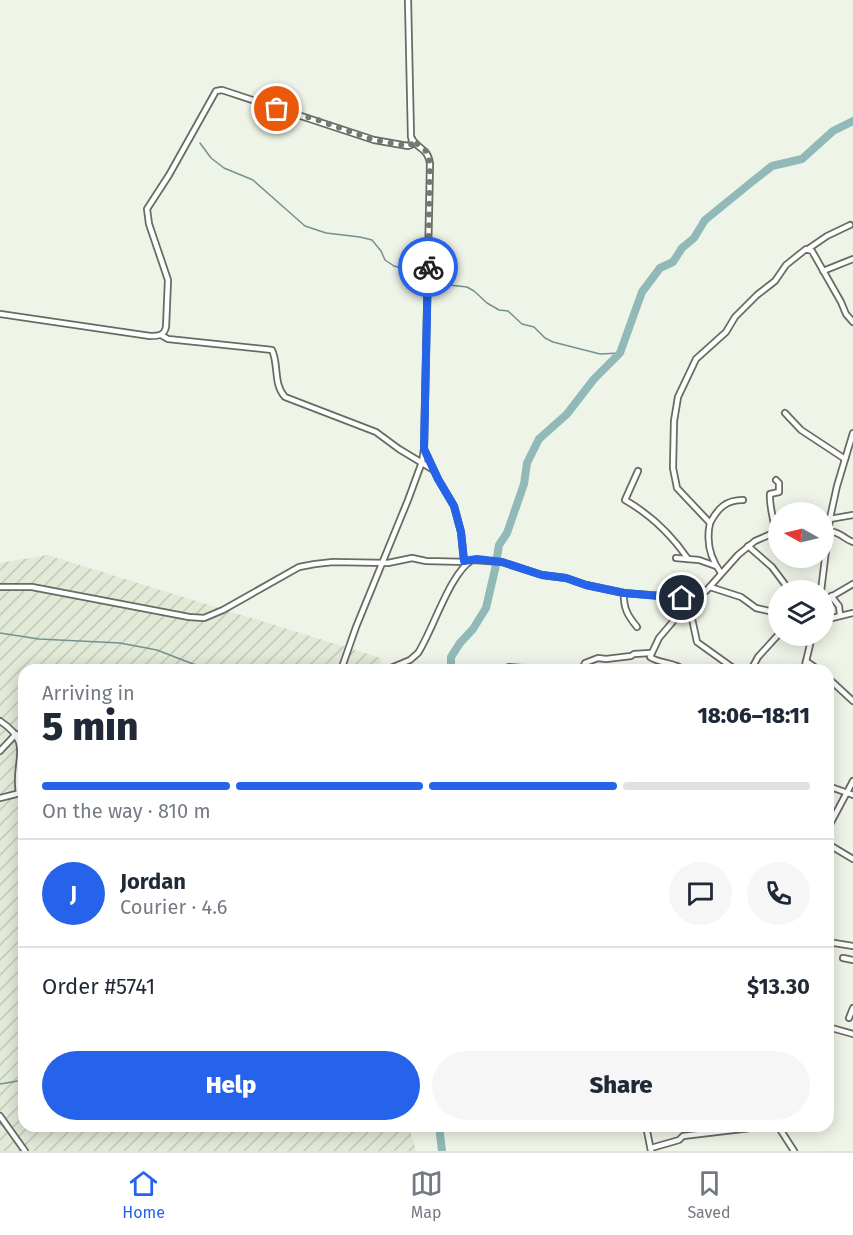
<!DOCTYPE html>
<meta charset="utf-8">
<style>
:root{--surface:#fff;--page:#f6f6f7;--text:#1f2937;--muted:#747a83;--line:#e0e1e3;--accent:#2563eb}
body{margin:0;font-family:"Fira Sans",sans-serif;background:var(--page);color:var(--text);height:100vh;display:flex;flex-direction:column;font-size:22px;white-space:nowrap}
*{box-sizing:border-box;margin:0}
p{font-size:20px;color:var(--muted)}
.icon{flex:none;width:33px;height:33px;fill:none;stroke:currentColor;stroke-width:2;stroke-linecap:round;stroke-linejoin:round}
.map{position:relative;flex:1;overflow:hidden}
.drawer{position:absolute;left:18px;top:664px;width:816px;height:468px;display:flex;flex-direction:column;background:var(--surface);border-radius:18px;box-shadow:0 3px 15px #0003}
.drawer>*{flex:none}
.needle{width:39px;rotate:278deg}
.buttons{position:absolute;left:768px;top:502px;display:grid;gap:12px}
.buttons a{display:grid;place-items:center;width:66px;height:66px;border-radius:50%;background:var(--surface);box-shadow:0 3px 15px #0003;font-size:30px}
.pin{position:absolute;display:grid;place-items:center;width:51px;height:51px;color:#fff;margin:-26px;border:3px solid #fff;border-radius:50%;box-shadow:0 2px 6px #0007}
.courier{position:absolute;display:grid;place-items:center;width:60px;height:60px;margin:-30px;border:4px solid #2563eb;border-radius:50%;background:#fff;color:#222;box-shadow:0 2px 8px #0007}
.overview em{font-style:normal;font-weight:800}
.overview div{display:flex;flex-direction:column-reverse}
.overview{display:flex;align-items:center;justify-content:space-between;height:102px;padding:0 24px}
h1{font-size:39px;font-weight:800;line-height:45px}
.bar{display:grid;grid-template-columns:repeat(4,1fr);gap:9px 6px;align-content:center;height:72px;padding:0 24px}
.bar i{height:8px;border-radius:4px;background:var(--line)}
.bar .on{background:var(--accent)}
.bar p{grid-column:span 4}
.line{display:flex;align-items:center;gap:15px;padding:0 24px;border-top:2px solid var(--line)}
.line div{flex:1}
.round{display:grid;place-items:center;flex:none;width:63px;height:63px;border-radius:32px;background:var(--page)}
.action{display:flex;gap:12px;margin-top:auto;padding:12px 24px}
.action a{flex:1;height:69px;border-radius:36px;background:var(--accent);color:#fff;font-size:24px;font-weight:800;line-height:69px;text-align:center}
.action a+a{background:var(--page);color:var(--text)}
.tabs{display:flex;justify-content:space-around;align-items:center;height:84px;border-top:2px solid var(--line);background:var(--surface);font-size:16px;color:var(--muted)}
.tabs a{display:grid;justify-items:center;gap:3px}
.tabs .on{color:var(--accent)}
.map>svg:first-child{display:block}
.industrial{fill:url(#industrial-furrows)}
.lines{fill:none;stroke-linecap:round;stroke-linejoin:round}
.stream{stroke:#75918f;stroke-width:1.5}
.river{stroke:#91b9b8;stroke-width:8}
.minor-casing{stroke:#686b61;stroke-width:8}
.minor{stroke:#fff;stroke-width:4.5}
.done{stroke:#757770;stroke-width:6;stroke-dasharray:0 10.8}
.route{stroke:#2563eb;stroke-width:8}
</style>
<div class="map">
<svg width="853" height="1151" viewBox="0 0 853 1151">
<defs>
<pattern id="industrial-furrows" width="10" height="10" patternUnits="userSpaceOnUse" patternTransform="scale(1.5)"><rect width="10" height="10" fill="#e2e9d7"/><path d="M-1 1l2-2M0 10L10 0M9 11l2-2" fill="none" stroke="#c2c8b9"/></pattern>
</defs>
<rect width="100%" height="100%" fill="#eff4e8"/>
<polygon class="industrial" points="47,555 381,658 380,670 24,670 24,1126 409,1127 416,1151 0,1151 0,563"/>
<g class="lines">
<g class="stream">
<polyline points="200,143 211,158 224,168 253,180 305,226 326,233 360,237 372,240 381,251 385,260 394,266 425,274"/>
<polyline points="430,276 449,285 467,287 474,291 487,303 499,310 508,311 522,324 534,327 545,338 553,342 600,354 620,353"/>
<polyline points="0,633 39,639 120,643 157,650 193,664 220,670"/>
<polyline points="0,1084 24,1080"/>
</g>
<g class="river">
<polyline points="497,557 499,545 507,533 524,484 527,463 539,439 567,414 594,379 620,353 642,292 660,268 673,262 682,248 694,238 705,220 753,181 772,166 802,159 833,131 853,121"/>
<polyline points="451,670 451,657 460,643 473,629 486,608 496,565"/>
<polyline points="439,1126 442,1151"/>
</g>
<defs>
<g id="minor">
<path d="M 408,0 L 411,137 C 417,150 428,147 430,164 L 424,449 L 438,479 L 454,506 L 461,532 L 464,561"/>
<polyline points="808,249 827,236 850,225"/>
<polyline points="823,271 853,259"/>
<path d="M 0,314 L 150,336 C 158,336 164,336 166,327 L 168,280 L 149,224 L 147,209 L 169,175 L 216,91 L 222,90 L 374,140 L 408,146 L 411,145 L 412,139"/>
<path d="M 161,335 L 168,339 L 272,350 C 279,365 273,384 285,397 L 376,432 L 399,449 L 432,469"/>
<polyline points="785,413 801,430 845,459"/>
<path d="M 638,471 L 625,500 C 651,515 671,534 688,559"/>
<polyline points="824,520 853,515"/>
<path d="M 710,523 C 718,508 726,500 743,500"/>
<path d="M 829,531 C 843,533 842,538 853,542"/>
<path d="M 775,532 C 774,519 769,506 770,494 L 779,492 L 779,483 L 776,480"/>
<polyline points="748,546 772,567 790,591"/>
<polyline points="676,558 699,560 716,566"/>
<path d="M 721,573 C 710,558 706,541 710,523 L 677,488 L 673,468 L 674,421 L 678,397 L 696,359 L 726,332 L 735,317 L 757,295 L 775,281 L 786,265 L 806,249 L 812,251 L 841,302 L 846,314 L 853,322"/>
<polyline points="0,587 32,587 189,617 204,618 223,610 299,567 315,564 333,562 388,563 412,558 426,561 468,562"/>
<polyline points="710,587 741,597 756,608 778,613"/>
<polyline points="821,591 830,518 837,486 853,433"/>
<path d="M 624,593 C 623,608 628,616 637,627"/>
<polyline points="831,596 839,606 840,615"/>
<polyline points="682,598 691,614 697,642 736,670"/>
<polyline points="824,601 853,584"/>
<polyline points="824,620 853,613"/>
<polyline points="806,661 819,670"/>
<polyline points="509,667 548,670"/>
<polyline points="341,670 356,627 408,500 422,462 424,449"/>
<path d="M 386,670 L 410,660 L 418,653 C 433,630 450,573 472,560 L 502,562 L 542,575 L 566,578 L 586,585 L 624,593 L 690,598 L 706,591 L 738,555 L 755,541 L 778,531"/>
<polyline points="582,670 585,663 598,658 606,659 631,656 634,654 650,653"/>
<path d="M 684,670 C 675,662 660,664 650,657 L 659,638 L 687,605"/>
<polyline points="751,670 758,657 778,635"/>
<polyline points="804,670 812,636"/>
<polyline points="828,678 853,701"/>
<path d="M 0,721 C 35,744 13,760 19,793"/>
<polyline points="20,740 24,731"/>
<polyline points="0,751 16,734"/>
<polyline points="828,786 853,795"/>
<polyline points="0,798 24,792"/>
<polyline points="828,828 853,781"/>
<polyline points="828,844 853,859"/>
<polyline points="828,942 853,946"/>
<polyline points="843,958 853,960"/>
<polyline points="849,1018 853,1008"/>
<polyline points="828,1027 853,1034"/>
<polyline points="0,1116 25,1151"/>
<polyline points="646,1126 651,1151"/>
<polyline points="778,1126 794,1151"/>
<polyline points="651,1148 679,1140 683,1136 767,1126"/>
</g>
</defs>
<use href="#minor" class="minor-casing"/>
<use href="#minor" class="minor"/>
</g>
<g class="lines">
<polyline class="done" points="277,109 315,119 374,140 408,146 411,145 412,140 427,152 430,164 428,267"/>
<polyline class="route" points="428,267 424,449 438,479 454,506 461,532 464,561 477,559 502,562 542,575 566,578 586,585 624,593 682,598"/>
</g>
</svg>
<div class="buttons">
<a><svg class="needle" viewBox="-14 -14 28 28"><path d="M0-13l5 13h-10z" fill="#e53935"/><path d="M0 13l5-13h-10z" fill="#747a83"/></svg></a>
<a><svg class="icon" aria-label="layers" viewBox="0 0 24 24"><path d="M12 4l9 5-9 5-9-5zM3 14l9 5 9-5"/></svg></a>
</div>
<div class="pin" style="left:277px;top:109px;background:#ea580c"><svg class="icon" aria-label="bag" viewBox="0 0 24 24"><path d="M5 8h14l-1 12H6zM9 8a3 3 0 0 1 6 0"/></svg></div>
<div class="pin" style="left:682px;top:598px;background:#1f2937"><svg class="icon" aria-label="home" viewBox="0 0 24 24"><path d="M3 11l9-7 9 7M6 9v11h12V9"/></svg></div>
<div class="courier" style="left:428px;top:267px"><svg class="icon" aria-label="bike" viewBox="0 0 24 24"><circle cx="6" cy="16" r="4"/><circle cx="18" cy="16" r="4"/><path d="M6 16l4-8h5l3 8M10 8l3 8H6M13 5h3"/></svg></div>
<section class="drawer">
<div class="overview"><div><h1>5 min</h1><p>Arriving in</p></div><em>18:06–18:11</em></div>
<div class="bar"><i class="on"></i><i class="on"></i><i class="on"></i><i></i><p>On the way · 810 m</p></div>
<div class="line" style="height:108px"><b class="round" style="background:var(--accent);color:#fff">J</b><div><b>Jordan</b><p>Courier · 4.6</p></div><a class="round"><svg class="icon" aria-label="chat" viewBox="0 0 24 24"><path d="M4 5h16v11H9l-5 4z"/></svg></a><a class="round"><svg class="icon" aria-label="phone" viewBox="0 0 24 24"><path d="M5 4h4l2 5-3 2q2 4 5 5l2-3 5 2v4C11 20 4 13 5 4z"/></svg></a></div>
<div class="line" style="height:78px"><div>Order #5741</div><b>$13.30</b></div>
<div class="action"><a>Help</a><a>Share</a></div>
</section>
</div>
<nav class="tabs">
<a class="on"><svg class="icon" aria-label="home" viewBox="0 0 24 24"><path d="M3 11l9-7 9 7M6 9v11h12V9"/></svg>Home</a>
<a><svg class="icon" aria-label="map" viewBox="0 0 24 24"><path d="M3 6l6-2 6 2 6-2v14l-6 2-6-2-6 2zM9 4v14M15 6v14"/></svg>Map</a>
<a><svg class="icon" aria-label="saved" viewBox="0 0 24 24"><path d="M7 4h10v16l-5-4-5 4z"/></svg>Saved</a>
</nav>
